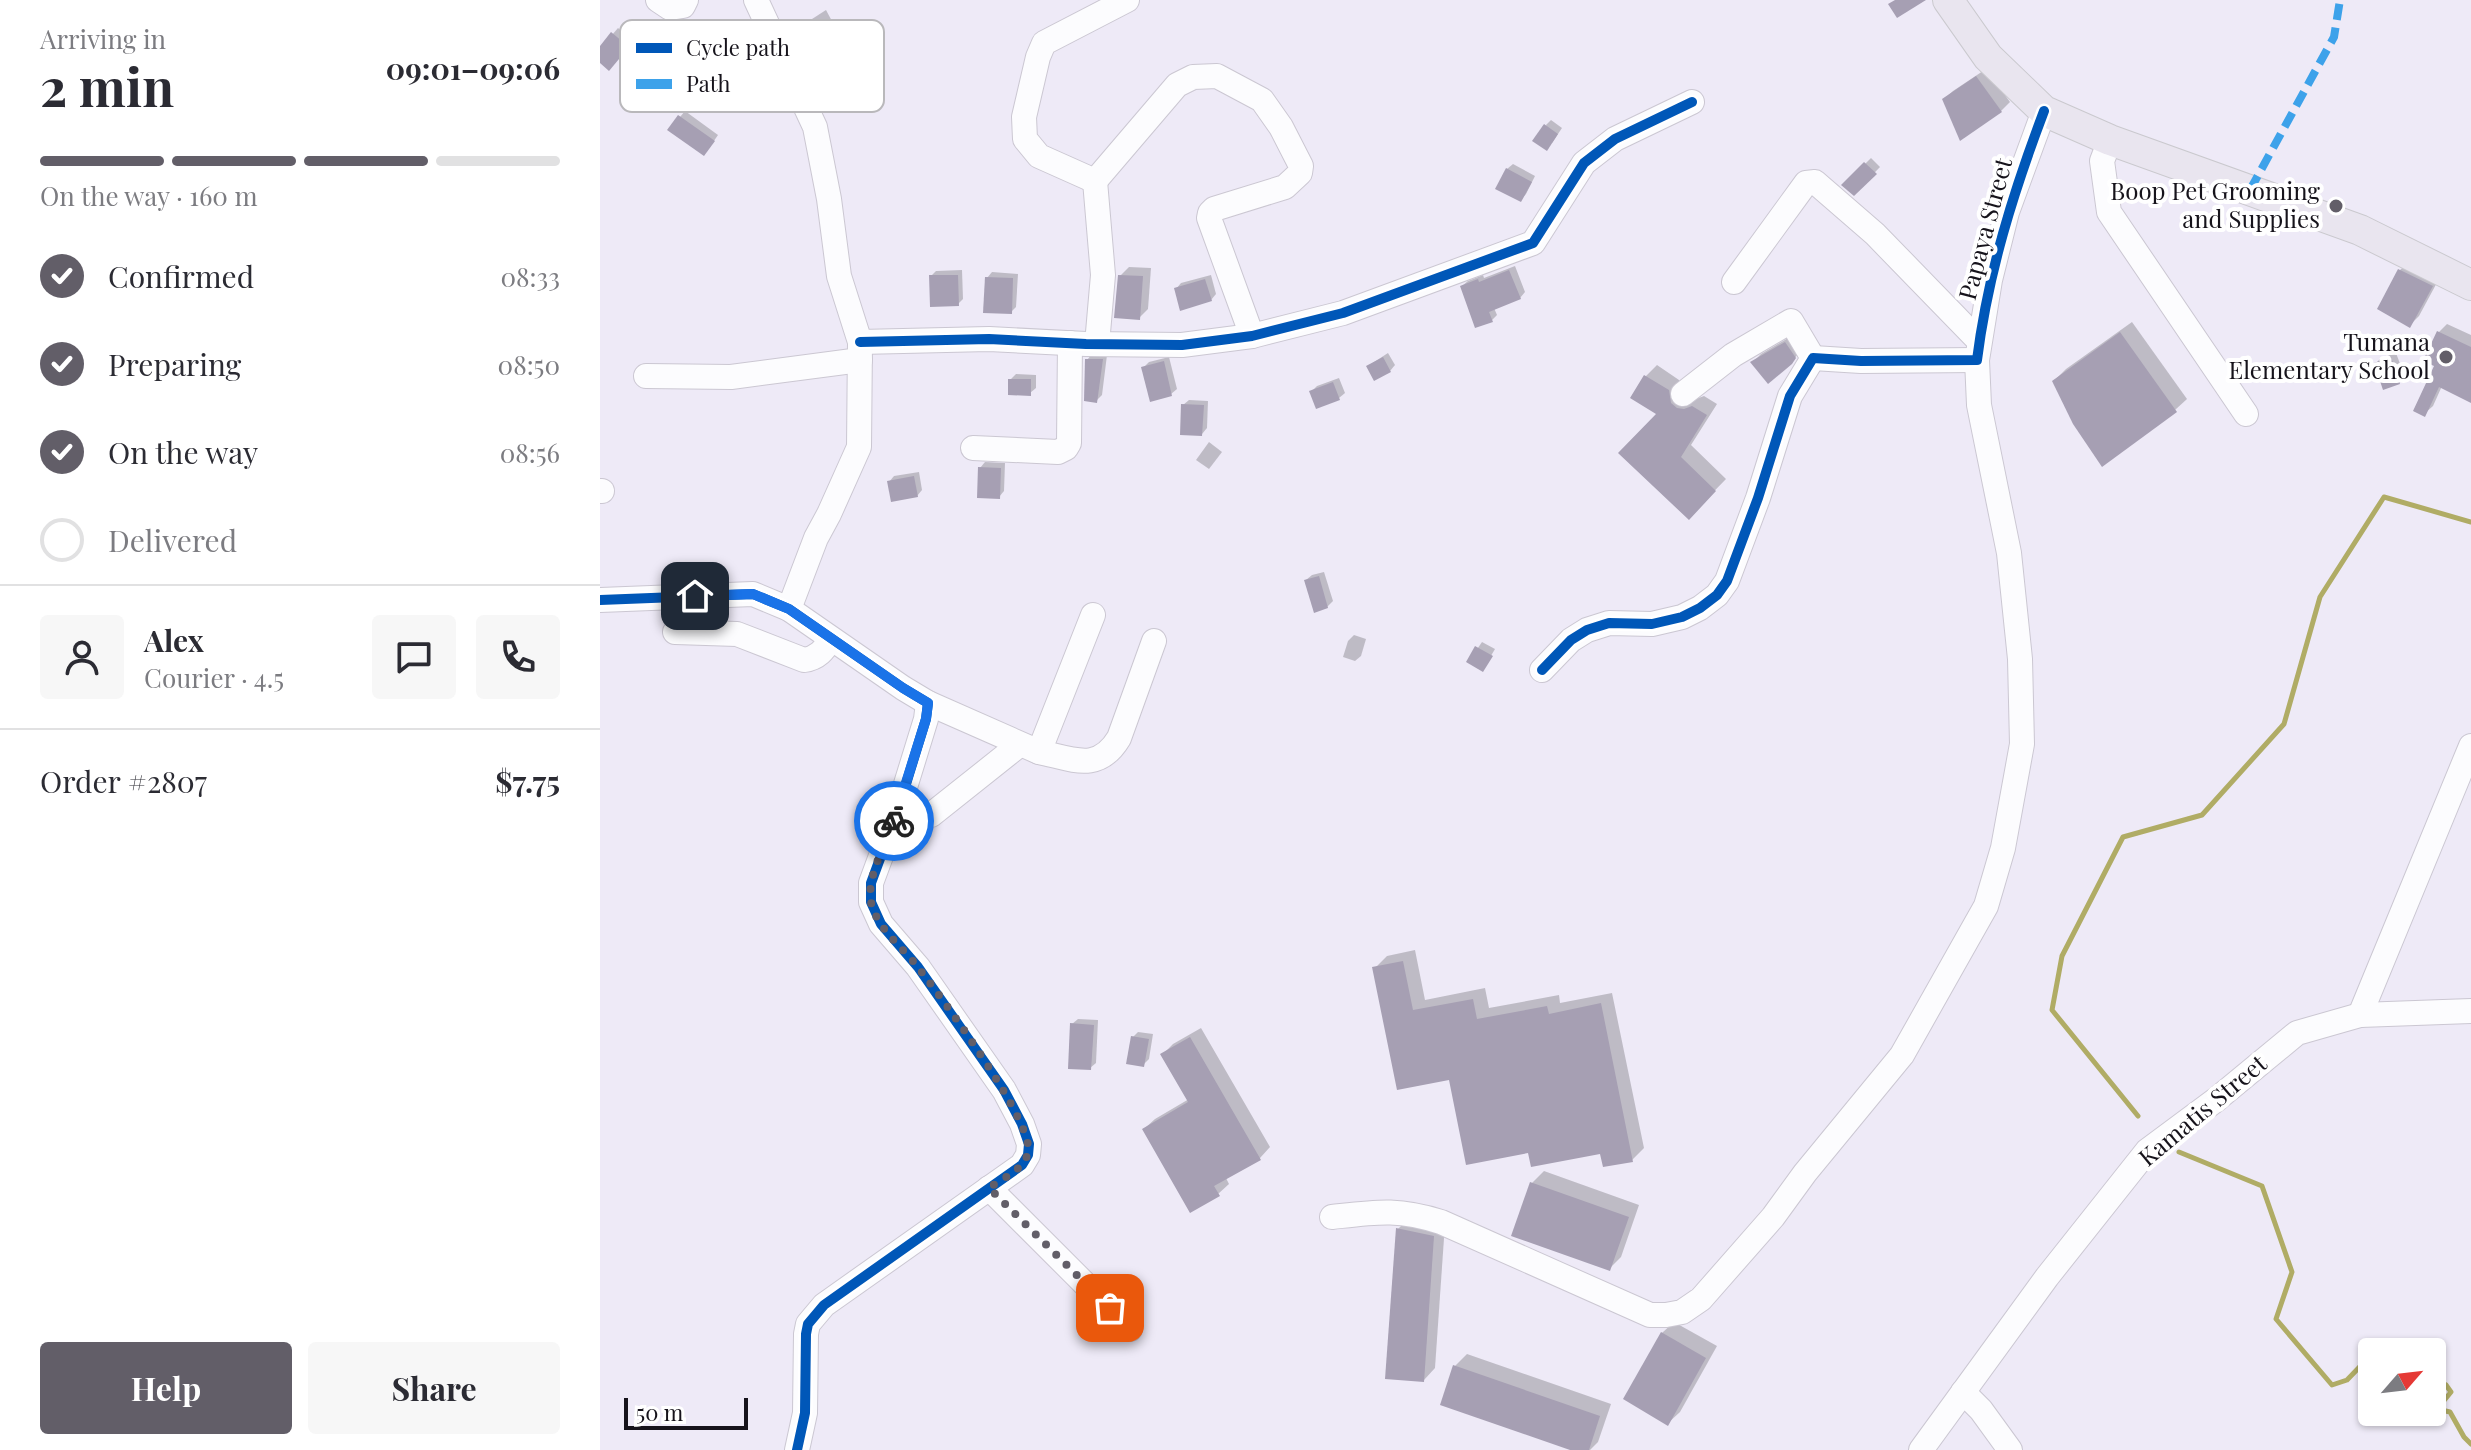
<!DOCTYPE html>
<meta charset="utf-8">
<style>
:root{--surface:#fff;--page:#f7f7f7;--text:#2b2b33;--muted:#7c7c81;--line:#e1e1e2;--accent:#625e68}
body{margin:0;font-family:"Playfair Display",serif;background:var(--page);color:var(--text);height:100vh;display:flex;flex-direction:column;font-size:30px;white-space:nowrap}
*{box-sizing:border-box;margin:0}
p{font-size:26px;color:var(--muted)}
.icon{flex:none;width:44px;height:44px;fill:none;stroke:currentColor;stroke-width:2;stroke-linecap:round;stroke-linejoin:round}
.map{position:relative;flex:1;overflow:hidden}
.side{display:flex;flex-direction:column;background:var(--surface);width:600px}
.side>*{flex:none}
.needle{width:52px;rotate:62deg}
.buttons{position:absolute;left:1758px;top:1338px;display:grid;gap:16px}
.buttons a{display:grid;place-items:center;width:88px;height:88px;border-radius:8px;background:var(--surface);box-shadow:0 2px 6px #0004;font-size:40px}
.scale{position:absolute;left:24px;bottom:20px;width:124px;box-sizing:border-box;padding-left:8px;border:4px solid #16131b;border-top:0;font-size:22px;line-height:28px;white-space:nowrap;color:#16131b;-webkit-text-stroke:6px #fff;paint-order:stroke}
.pin{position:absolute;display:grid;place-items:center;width:68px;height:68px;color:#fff;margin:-34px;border-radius:16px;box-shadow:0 4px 12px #0006}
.courier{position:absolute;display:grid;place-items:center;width:80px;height:80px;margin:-40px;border:6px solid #1a73e8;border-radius:50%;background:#fff;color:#222;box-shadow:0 2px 10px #0007}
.head em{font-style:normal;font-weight:700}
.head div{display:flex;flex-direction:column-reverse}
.head{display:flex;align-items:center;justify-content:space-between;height:136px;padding:0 40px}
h1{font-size:52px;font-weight:700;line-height:60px}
.bar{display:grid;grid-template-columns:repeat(4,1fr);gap:12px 8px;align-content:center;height:96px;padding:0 40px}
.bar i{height:10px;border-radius:6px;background:var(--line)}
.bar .on{background:var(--accent)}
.bar p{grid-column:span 4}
.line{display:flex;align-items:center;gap:20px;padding:0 40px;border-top:2px solid var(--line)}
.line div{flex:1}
.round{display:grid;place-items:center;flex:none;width:84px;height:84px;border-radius:8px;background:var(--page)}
ol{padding:0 40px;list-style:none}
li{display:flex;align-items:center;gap:24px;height:88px}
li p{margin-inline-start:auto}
li .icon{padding:8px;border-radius:50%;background:var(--accent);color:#fff;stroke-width:4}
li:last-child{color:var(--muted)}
li i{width:44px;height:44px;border:4px solid var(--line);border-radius:50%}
.cta{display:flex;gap:16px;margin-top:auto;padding:16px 40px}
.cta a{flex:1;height:92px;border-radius:8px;background:var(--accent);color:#fff;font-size:32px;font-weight:700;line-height:92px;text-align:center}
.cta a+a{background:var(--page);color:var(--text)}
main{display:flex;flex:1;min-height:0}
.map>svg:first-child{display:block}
.shadow{fill:#0003}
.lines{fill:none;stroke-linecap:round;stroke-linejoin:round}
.stream{stroke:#b0ac65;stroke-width:5}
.building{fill:#a69fb3}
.minor-casing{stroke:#cbc7d2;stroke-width:26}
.major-casing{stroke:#cac9ce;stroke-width:32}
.minor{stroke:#fcfcfe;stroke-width:24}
.major{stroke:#e9e5ef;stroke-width:30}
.quiet{stroke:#3da2ea;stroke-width:8;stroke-dasharray:16 8;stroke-linecap:butt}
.cycleway-casing{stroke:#fff;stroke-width:15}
.cycleway{stroke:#0057b8;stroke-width:10}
.done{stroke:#625e68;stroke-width:8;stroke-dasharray:0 14.4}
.route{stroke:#1a73e8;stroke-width:10}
.poi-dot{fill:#625e68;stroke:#fff;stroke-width:3}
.labels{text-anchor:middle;stroke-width:8;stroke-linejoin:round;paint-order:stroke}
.poi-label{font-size:24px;fill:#16131b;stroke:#fff;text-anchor:end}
.street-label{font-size:24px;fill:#16131b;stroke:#fff}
.key{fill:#fff;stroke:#b9b8bb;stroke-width:2}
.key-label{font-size:22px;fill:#16131b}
</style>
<main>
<section class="side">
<div class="head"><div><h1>2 min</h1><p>Arriving in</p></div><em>09:01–09:06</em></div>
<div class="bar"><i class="on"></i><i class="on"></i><i class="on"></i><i></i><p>On the way · 160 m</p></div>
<ol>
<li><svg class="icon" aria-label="check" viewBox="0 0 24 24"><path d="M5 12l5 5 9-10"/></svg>Confirmed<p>08:33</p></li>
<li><svg class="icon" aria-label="check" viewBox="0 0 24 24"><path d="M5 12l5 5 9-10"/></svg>Preparing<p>08:50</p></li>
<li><svg class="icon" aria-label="check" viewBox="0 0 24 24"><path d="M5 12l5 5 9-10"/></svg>On the way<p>08:56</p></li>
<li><i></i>Delivered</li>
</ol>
<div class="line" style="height:144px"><a class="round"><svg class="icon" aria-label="person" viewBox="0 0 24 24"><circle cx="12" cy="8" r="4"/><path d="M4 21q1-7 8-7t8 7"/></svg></a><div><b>Alex</b><p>Courier · 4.5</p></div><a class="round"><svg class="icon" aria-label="chat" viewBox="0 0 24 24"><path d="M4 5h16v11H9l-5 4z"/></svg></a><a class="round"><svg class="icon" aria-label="phone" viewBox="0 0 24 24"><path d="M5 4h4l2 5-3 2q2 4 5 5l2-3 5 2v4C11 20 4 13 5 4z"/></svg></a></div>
<div class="line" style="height:104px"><div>Order #2807</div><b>$7.75</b></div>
<div class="cta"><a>Help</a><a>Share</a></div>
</section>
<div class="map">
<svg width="1871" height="1450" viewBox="0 0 1871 1450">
<rect width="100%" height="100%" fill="#eeeaf7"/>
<g class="shadow">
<polygon points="226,10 233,23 218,31 212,19"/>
<polygon points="18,28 33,41 14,63 0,61 0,49"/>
<polygon points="1386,69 1410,102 1401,111 1361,138 1344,99 1353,91"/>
<polygon points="85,111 118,135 109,148 70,129"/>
<polygon points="951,120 962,128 952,143 946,125"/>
<polygon points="1271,158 1280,167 1254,194 1244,185"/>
<polygon points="913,164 935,176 926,194 921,200 907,169"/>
<polygon points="1809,262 1840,277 1819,316 1810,325 1800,270"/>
<polygon points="915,266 925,292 920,298 894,308 897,315 892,320 862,286 868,281 883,275 884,278"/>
<polygon points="529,267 551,268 548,309 539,318 520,276"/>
<polygon points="362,270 363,299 358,304 331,276 336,271"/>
<polygon points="392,272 418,274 416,307 411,312 387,278"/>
<polygon points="611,275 616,294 611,300 576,289 581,283"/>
<polygon points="1532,322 1587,399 1575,410 1454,381 1466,369"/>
<polygon points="1847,324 1871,335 1871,396 1842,386 1833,406 1824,414 1837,365 1839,332"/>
<polygon points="1195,334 1200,352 1191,362 1153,362 1161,354"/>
<polygon points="788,353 795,365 790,371 768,366"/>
<polygon points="1796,353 1805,377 1799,382 1776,363 1781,358"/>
<polygon points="492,354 507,355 502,395 496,401 487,360"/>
<polygon points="569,357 577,389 571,394 543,368 549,362"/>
<polygon points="1057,365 1079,380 1081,392 1088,397 1096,399 1104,396 1117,404 1091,445 1126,479 1089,517 1059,414 1033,397 1046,376"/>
<polygon points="416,374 436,375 436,388 430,393 410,380"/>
<polygon points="739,378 745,393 739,398 711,392 717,386"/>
<polygon points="589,400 608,401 607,428 602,434 583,405"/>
<polygon points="609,442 622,452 609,469 596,460"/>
<polygon points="385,462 405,463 404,491 399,497 380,468"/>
<polygon points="319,472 322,490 317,496 289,482 294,476"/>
<polygon points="724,572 733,601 727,607 706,580 712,575"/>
<polygon points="754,635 766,639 761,656 755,661 743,657 748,641"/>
<polygon points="882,642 895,649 885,666 869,661"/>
<polygon points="815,950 825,1000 885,988 889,1008 959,995 960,1003 1012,993 1044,1148 1032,1160 1002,1152 930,1151 851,1078 775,968 787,956"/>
<polygon points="478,1019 498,1020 496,1063 490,1068 472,1024"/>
<polygon points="601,1028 670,1147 660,1158 626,1178 629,1184 618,1194 544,1129 555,1119 589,1099 563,1054 573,1044"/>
<polygon points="538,1032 553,1034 549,1059 543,1065 533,1037"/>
<polygon points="944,1171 1039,1205 1021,1257 1009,1269 932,1183"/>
<polygon points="810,1217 845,1224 835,1368 824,1380 798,1229"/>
<polygon points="1074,1322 1117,1346 1080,1412 1068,1423 1062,1333"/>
<polygon points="867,1354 1011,1404 998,1442 990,1450 976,1450 855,1366"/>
</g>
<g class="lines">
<g class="stream">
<polyline points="1538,1116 1452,1010 1462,956 1523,837 1602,815 1684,724 1720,597 1784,497 1871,522"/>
<polyline points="1579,1152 1662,1186 1692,1272 1676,1319 1732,1385 1747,1380 1772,1354"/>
<polyline points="1774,1352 1779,1347 1787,1352"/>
<polyline points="1832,1377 1846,1385 1851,1392 1837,1409 1850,1412 1864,1437 1871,1444"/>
</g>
</g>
<g class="building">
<polygon points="1295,0 1326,0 1297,18 1288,4"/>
<polygon points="11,32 29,47 9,71 0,63 0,46"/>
<polygon points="1376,76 1402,112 1360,141 1342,99"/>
<polygon points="78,115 115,141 104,156 67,130"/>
<polygon points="944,124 958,134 947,151 932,141"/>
<polygon points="1264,162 1277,174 1254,196 1241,185"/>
<polygon points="906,168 932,182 921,202 895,189"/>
<polygon points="1798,269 1833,286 1810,328 1777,309"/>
<polygon points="909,270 921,299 889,312 893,322 875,328 860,286 878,279 879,282"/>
<polygon points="329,275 358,275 359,306 330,307"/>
<polygon points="518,275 543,276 540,320 514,318"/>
<polygon points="385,277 413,278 412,314 383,313"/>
<polygon points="605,279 612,301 580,311 574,288"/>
<polygon points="1837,331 1871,347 1871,403 1839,387 1825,417 1813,411 1834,366 1823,361"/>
<polygon points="1520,332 1577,412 1502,467 1473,424 1452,381"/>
<polygon points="1185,342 1196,358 1192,364 1168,384 1150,362"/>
<polygon points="783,357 791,372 774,381 766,366"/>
<polygon points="1791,357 1800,384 1783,390 1774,363"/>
<polygon points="485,359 503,359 497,403 484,401"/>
<polygon points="564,361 572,396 550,402 541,367"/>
<polygon points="1044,375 1069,390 1071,403 1077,408 1084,409 1092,406 1107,415 1081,457 1116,491 1089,520 1018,453 1056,414 1030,398"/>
<polygon points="408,379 431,379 431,396 408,395"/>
<polygon points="733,382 740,400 716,409 709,391"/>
<polygon points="581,404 604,405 602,436 580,435"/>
<polygon points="378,467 401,468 400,499 377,498"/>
<polygon points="314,476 318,497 291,502 287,481"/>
<polygon points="719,576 728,608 714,613 704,580"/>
<polygon points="875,646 893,656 883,672 866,662"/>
<polygon points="803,961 813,1010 873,999 877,1019 947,1006 949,1014 1001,1003 1033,1162 1003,1167 1000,1154 931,1167 928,1153 866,1165 849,1080 797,1090 772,967"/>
<polygon points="470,1023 494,1025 491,1070 468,1069"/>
<polygon points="531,1036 549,1039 544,1067 526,1064"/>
<polygon points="590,1037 661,1160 614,1186 620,1196 590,1213 542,1129 588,1102 560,1054"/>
<polygon points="930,1182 1029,1217 1010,1271 911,1236"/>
<polygon points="796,1228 834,1236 824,1382 785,1379"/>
<polygon points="1061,1332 1106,1358 1068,1426 1023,1399"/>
<polygon points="853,1365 1000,1416 989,1450 970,1450 840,1405"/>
</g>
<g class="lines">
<defs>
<g id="minor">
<polyline points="58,0 70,8 83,6 86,0"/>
<polyline points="156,0 215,127 229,199 239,276 260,342 259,447 229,514 216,538 189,609"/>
<polyline points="527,0 444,43 438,57 424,117 425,139 439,156 495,181 577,85 593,77 617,76 662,100 681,127 701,166 700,173 685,187 614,209 610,213 609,218 652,336"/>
<polyline points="1510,140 1502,161 1509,212 1646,414"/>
<polyline points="495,181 503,275 497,344"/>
<polyline points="1134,282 1206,183 1215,182 1275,234 1379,341"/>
<polyline points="260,342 389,339 486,344 582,345 652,336 743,313 933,243 984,163 1015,139 1092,102"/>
<polyline points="1213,358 1261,361 1377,360"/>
<polyline points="46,376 131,377 260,360"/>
<polyline points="1083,394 1133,355 1191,321 1213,358"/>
<polyline points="373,448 458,452 466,448 469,443 470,343"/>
<polyline points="0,491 2,491"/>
<polyline points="0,600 153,594 189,609 303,688 328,703 326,719 298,810 271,883 271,902 281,924 318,967 404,1090 422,1124 429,1144 428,1155 422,1165 224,1305 208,1324 206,1334 205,1413 197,1450"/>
<path d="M 75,632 L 137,634 L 204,660 C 218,658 224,650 231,639"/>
<polyline points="942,670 971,640 987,630 1009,623 1052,624 1082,617 1100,608 1117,595 1127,581 1158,498 1190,396 1213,358"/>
<polyline points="328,703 439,752 493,615"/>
<path d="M 439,752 C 473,759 498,773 519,738 L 554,641"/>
<polyline points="331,815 419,745"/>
<polyline points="1760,1015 1871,746"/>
<polyline points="389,1188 530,1329"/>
<path d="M 732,1217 C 776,1212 798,1208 841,1222 L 1050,1315 L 1066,1315 L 1082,1312 L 1101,1299 L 1173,1217 L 1205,1173 L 1302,1055 L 1386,906 L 1403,848 L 1422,744 L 1420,659 L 1409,553 L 1379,405 L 1377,360 L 1390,280 L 1407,212 L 1444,111"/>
<polyline points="1363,1392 1381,1410 1410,1450"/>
<polyline points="1321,1450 1447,1277 1547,1151 1617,1099 1697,1033 1760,1015 1871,1011"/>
</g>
<polyline id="major" points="1348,0 1388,57 1444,111 1510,140 1760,230 1871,285"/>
</defs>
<use href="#minor" class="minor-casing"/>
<use href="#major" class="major-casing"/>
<use href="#minor" class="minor"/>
<use href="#major" class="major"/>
<polyline class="quiet" points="1650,190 1734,37 1740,0"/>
<defs>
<g id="cycleway">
<polyline points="260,342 389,339 486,344 582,345 652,336 743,313 933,243 984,163 1015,139 1092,102"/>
<polyline points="0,600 153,594 189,609 303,688 328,703 326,719 298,810 271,883 271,902 281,924 318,967 404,1090 422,1124 429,1144 428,1155 422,1165 224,1305 208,1324 206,1334 205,1413 197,1450"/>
<path d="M 942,670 L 971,640 L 987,630 L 1009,623 L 1052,624 L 1082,617 L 1100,608 L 1117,595 L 1127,581 L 1158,498 L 1190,396 L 1213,358 L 1261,361 L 1377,360 C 1388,273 1413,193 1444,111"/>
</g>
</defs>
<use href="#cycleway" class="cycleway-casing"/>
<use href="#cycleway" class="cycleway"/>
</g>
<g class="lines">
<path class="done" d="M 294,821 C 286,843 266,878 271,902 C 276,927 301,946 317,966 C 339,994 434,1122 428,1152 C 425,1169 402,1179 389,1188 L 510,1308"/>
<polyline class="route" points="95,596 153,594 189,609 303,688 328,703 326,719 294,821"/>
</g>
<g class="poi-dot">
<circle cx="1736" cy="206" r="8"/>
<circle cx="1846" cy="357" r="8"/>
</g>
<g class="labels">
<g class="poi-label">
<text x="1720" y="200">Boop Pet Grooming<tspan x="1720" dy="28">and Supplies</tspan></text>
<text x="1830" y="351">Tumana<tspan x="1830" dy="28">Elementary School</tspan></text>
</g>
<g class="street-label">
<text transform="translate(1386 229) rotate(-75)" y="8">Papaya Street</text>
<text transform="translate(1603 1111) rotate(-40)" y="8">Kamatis Street</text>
</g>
</g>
<rect x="20" y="20" width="264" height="92" rx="12" class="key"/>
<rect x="36" y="43" width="36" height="10" fill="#0057b8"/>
<rect x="36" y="79" width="36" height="10" fill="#3da2ea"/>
<g class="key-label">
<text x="86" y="56">Cycle path</text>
<text x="86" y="92">Path</text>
</g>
</svg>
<div class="buttons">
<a><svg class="needle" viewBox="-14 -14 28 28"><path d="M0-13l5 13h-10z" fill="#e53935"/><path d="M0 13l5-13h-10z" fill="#7c7c81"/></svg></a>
</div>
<div class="scale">50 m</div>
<div class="pin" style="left:510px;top:1308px;background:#ea580c"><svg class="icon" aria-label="bag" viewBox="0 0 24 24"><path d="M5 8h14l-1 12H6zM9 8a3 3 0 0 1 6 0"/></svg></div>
<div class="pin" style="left:95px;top:596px;background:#1f2937"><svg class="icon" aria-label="home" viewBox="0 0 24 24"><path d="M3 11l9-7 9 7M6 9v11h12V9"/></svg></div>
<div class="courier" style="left:294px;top:821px"><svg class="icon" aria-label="bike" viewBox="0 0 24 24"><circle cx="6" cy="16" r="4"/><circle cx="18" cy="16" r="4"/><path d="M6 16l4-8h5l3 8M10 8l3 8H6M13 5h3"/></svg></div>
</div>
</main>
